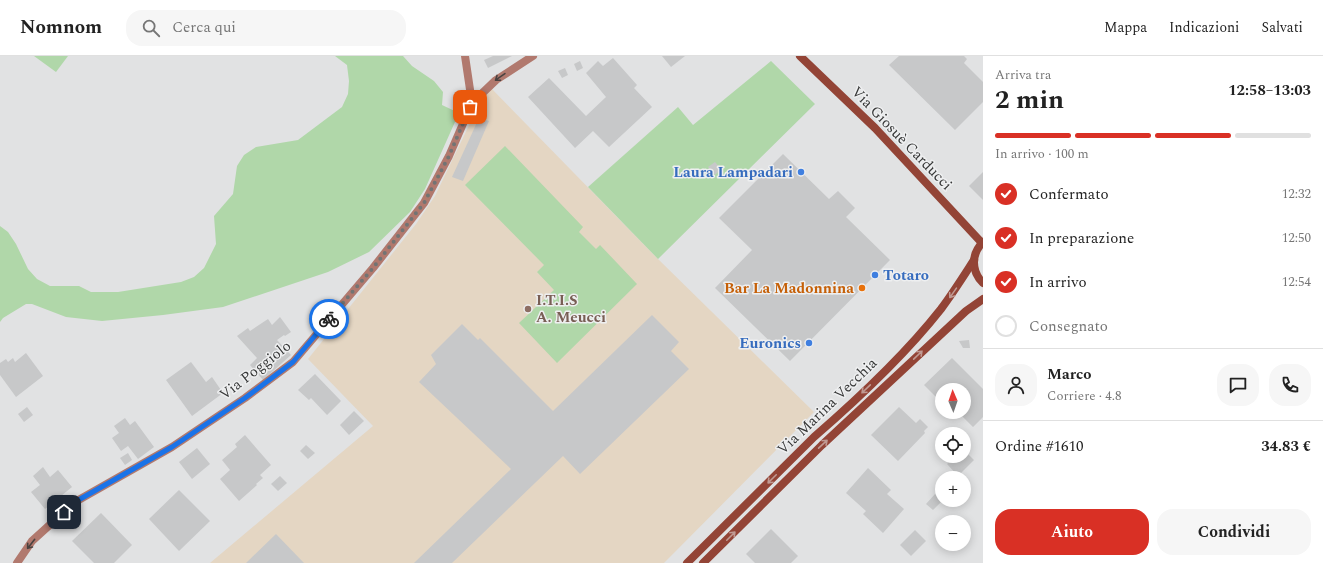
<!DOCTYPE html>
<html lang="it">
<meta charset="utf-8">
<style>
:root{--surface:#fff;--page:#f6f6f6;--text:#222;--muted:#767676;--line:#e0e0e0;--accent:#d93025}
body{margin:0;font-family:Spectral,serif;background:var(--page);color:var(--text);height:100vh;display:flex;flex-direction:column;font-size:15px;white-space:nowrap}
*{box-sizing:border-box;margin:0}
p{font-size:13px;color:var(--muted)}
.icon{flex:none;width:22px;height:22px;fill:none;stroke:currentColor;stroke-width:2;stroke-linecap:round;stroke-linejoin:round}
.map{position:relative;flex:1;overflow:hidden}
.side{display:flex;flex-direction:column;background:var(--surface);width:340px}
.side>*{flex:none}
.needle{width:26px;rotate:358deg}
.controls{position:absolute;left:935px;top:327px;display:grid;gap:8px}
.controls a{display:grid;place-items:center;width:36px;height:36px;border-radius:50%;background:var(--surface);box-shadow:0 2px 10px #0003;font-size:20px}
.pin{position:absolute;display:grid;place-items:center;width:34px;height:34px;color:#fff;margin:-17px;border-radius:8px;box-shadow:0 2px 6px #0006}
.courier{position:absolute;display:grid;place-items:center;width:40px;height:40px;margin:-20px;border:3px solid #1a73e8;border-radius:50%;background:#fff;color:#222;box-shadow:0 1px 5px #0007}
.summary em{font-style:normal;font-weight:700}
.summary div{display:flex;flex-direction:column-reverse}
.summary{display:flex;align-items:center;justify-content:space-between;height:68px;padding:0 12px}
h1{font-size:26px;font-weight:700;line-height:30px}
.bar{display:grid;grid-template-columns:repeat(4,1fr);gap:6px 4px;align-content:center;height:48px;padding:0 12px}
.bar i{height:5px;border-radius:3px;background:var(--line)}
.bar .current{background:var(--accent)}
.bar p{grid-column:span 4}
.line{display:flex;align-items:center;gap:10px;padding:0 12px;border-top:1px solid var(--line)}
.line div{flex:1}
.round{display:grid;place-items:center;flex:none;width:42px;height:42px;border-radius:16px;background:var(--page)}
ol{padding:0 12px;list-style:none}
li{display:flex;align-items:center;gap:12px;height:44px}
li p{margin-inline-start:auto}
li .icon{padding:4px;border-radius:50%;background:var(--accent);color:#fff;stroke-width:4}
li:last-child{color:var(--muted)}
li i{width:22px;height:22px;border:2px solid var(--line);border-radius:50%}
.action{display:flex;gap:8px;margin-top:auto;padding:8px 12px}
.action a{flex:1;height:46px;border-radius:16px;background:var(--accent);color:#fff;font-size:16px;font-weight:700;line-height:46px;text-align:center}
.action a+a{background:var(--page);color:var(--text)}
header{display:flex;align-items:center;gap:24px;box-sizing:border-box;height:56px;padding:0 20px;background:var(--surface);border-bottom:1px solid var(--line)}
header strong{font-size:19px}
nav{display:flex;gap:22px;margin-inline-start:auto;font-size:14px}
.search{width:280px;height:36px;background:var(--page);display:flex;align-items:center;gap:10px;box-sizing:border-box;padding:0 14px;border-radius:16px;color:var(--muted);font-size:15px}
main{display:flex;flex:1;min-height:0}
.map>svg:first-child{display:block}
.education{fill:#e4d6c3}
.green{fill:#b0d7a9}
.building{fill:#c7c8c9}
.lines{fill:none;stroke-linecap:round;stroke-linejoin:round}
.street{stroke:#b1796e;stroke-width:8}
.secondary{stroke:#934436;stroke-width:8}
.oneway{stroke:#494240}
.oneway2{stroke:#c09a93}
.done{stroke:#727474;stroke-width:4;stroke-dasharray:0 7.2}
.route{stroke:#1a73e8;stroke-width:5}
.shop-dot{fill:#3f7fe0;stroke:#eeeff0;stroke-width:1.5}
.food-dot{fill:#e8710a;stroke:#eeeff0;stroke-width:1.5}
.education-dot{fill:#8d6e63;stroke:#eeeff0;stroke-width:1.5}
.labels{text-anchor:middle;stroke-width:3;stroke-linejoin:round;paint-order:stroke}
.street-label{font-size:15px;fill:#373838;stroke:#eeeff0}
.shop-label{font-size:15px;font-weight:bold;fill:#366cbe;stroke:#eeeff0;text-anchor:end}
.food-label{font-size:15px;font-weight:bold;fill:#c56008;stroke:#eeeff0;text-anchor:end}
.education-label{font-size:15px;font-weight:bold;fill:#785e54;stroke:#eeeff0;text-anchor:start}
</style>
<header>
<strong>Nomnom</strong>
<div class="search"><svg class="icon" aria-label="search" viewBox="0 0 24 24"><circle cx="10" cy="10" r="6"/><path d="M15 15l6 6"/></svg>Cerca qui</div>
<nav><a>Mappa</a><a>Indicazioni</a><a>Salvati</a></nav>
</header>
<main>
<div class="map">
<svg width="983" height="507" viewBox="0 0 983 507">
<rect width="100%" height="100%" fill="#e1e2e3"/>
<polygon class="education" points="491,32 658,203 814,356 664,507 210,507 373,370 308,303 416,168 435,140 473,61"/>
<g class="green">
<polygon points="34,0 68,0 56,16"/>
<polygon points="335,0 403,0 412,10 434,25 443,36 442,49 459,57 425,133 410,156 369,196 328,216 223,251 163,259 102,265 66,261 32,248 26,248 3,262 0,266 0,170 8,176 16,188 28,213 37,223 50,230 79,230 91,236 118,236 181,226 194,221 204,212 216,188 214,160 233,138 237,110 244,99 256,91 298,84 342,51 348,38 349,25 347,9"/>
<polygon points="771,5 815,48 658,203 588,131 678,51 693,69"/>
<polygon points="505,90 583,171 579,176 596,193 600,189 637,228 557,307 519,267 554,234 537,216 544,209 465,129"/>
</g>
<g class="building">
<polygon points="493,0 512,0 488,12 484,4"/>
<polygon points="662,0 685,0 671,11"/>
<polygon points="899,0 964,0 967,3 964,7 983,26 983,46 955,74 889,9"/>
<polygon points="613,2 637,29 634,32 652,51 609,91 593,75 575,92 528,41 549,22 586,60 606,41 586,17 598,5 603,10"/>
<polygon points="580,5 583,12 577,15 574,8"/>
<polygon points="565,12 568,19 562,22 558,15"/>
<polygon points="479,62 489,65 463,125 452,121"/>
<polygon points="783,98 829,143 838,135 855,152 846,161 890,204 790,305 715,232 752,194 719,162"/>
<polygon points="715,106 721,113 715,119 708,111"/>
<polygon points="983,116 983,144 969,130"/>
<polygon points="321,258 325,262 317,271 313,267"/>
<polygon points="652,259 679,286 671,295 689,313 580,418 563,400 452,507 414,507 511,413 419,326 436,308 431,299 462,268 478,284 480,282 553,355"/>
<polygon points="280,261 291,276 285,280 284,279 277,284 291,299 263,324 250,309 257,302 237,280 248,272 250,275 268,263 272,269"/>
<polygon points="969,284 970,292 963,292 959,285"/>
<polygon points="26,297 43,320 16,341 0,319 0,307 6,303 8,306 13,302 15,306"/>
<polygon points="952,302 983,333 983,361 973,371 958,356 964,356 964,334 942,334 942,343 940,345 924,329"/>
<polygon points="191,306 206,326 212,321 223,337 192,360 166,324"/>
<polygon points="315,318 341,345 327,359 311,342 309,344 298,334"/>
<polygon points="27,351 33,359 24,366 18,358"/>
<polygon points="899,351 916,367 920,363 928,371 924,375 925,377 898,405 871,379"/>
<polygon points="354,355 364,365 349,379 340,369"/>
<polygon points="125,362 130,369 135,365 154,391 138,403 128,390 121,395 112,382 119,377 114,370"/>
<polygon points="245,379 271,409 260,419 263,422 256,428 257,429 239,445 220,423 230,414 222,404 237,391 235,388"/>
<polygon points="306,389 315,397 308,403 300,395"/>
<polygon points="197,392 210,408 192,423 179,406"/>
<polygon points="964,394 974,404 958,420 947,408 955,400 964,400"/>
<polygon points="128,397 132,404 125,409 120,402"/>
<polygon points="43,411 50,421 58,414 72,431 45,453 31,436 40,429 33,420"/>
<polygon points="868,412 891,434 887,438 904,453 883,477 863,458 866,455 846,437"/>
<polygon points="280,420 287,427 278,435 271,428"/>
<polygon points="179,434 210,465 179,495 149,463"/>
<polygon points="935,438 938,441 942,438 942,444 951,444 946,449 942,445 933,454 926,448"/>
<polygon points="101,457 132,489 114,507 94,507 72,485"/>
<polygon points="771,473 798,500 791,507 755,507 746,498"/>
<polygon points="915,474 926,485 911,500 900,489"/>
<polygon points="276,478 304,507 246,507"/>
</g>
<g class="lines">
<g class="street">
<polyline points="465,0 472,47"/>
<polyline points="17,507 32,485 75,446 172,391 245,342 293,306 373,212 424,147 449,100 472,47 496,24 533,0"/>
</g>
<g class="secondary">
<polyline points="800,0 875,72 982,187"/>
<path d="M 983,186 C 971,198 971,215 983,227"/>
<path d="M 687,507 L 814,381 C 859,342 904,300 941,253 C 953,237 963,221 974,204"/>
<polyline points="703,507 822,389 966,255 983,243"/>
</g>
</g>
<defs><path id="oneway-shaft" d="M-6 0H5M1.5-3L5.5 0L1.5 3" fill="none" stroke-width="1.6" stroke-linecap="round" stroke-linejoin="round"/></defs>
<g class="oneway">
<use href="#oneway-shaft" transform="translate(500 21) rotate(145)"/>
<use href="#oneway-shaft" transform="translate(31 488) rotate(128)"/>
</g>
<g class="oneway2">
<use href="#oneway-shaft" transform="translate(953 237) rotate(125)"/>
<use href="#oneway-shaft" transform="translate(918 299) rotate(-44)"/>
<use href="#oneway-shaft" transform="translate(866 333) rotate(136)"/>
<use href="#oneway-shaft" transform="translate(823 388) rotate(-43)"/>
<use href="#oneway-shaft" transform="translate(772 423) rotate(135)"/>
<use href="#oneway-shaft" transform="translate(731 480) rotate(-45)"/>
</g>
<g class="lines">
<polyline class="done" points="329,263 373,212 424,147 449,100 470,51"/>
<polyline class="route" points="64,456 75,446 172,391 245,342 293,306 329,263"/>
</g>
<g class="shop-dot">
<circle cx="801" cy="116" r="4"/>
<circle cx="875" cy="219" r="4"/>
<circle cx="809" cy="287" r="4"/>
</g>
<circle class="food-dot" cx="862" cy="232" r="4"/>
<circle class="education-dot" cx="528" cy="253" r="4"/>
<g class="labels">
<g class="street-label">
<text transform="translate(902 82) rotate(46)" y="5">Via Giosuè Carducci</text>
<text transform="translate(255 314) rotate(-38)" y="5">Via Poggiolo</text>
<text transform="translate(827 350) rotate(-44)" y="5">Via Marina Vecchia</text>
</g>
<g class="shop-label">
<text x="793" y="121">Laura Lampadari</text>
<text x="883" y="224" text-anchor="start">Totaro</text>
<text x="801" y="292">Euronics</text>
</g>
<g class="food-label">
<text x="854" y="237">Bar La Madonnina</text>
</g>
<g class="education-label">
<text x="536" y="249">I.T.I.S<tspan x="536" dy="17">A. Meucci</tspan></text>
</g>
</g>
</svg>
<div class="controls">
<a><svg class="needle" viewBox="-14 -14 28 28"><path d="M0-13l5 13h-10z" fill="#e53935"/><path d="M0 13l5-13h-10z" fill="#767676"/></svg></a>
<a><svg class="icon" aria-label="locate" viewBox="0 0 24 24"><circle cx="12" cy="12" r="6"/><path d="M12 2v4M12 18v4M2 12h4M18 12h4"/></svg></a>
<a>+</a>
<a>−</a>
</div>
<div class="pin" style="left:470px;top:51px;background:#ea580c"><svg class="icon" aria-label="bag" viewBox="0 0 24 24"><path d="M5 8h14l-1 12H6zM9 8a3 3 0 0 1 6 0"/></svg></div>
<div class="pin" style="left:64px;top:456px;background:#1f2937"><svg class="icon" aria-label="home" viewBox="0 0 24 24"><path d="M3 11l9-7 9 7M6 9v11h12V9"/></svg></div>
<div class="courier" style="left:329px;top:263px"><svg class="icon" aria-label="bike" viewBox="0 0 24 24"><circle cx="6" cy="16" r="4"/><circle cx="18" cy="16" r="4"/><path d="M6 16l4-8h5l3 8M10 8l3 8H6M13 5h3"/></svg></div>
</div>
<section class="side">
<div class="summary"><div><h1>2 min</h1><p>Arriva tra</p></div><em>12:58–13:03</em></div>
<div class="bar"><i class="current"></i><i class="current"></i><i class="current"></i><i></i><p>In arrivo · 100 m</p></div>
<ol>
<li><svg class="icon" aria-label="check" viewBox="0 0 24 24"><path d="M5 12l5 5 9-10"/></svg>Confermato<p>12:32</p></li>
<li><svg class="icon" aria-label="check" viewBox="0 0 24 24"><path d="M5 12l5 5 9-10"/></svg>In preparazione<p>12:50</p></li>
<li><svg class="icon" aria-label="check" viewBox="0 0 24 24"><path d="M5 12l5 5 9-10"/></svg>In arrivo<p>12:54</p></li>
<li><i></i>Consegnato</li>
</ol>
<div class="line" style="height:72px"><a class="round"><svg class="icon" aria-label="person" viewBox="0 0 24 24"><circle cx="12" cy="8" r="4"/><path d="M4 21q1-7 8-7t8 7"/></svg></a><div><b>Marco</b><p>Corriere · 4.8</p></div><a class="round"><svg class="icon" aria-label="chat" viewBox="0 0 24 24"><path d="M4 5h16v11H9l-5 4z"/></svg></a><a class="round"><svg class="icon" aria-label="phone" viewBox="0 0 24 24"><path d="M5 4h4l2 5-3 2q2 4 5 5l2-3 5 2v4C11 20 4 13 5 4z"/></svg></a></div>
<div class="line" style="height:52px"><div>Ordine #1610</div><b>34.83 €</b></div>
<div class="action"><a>Aiuto</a><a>Condividi</a></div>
</section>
</main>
